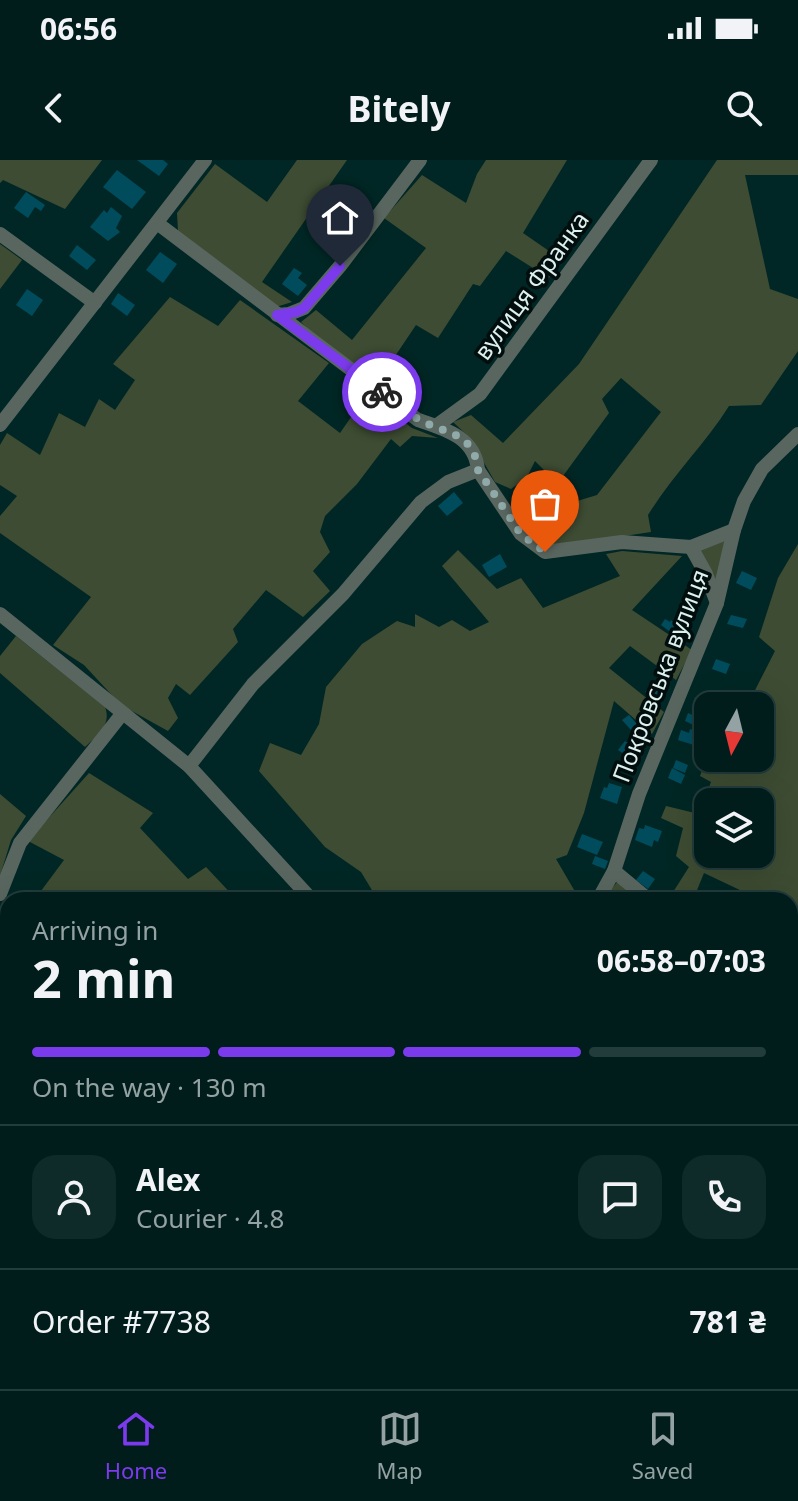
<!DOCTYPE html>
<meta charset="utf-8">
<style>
:root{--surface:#001d1c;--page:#0e2a29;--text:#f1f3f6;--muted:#95a2a3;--line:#223b3b;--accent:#7c3aed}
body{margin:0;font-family:"Noto Sans",sans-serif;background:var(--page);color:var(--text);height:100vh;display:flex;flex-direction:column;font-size:30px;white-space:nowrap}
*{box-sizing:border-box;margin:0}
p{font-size:26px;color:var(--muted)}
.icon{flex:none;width:44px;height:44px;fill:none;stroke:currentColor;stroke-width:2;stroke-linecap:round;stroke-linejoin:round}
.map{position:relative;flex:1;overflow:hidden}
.details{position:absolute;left:0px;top:732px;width:798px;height:498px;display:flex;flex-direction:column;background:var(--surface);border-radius:24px 24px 0 0;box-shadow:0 8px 32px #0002,0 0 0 2px var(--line)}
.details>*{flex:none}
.needle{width:52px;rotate:187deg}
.buttons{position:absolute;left:694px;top:532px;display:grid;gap:16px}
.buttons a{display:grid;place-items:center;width:80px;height:80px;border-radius:16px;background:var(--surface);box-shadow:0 8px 32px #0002,0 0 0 2px var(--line);font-size:40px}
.pin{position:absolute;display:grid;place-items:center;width:68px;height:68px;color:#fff;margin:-82px -34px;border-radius:50% 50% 50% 0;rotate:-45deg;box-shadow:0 0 8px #0007}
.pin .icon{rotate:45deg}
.courier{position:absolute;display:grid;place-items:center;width:80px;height:80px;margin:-40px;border:6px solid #7c3aed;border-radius:50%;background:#fff;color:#222;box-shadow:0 2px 10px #0007}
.overview em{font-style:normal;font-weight:700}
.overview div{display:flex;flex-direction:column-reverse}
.overview{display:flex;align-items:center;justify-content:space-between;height:136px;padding:0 32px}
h1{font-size:52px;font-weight:700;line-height:60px}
.bar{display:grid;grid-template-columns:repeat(4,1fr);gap:12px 8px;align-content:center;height:96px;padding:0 32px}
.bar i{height:10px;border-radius:6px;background:var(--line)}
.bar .active{background:var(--accent)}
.bar p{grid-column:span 4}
.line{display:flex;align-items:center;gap:20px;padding:0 32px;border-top:2px solid var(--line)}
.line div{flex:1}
.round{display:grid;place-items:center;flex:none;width:84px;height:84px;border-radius:24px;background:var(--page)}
.status{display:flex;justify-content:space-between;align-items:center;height:56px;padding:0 40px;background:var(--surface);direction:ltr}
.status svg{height:22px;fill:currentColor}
header{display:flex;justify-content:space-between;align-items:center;height:104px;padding:0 32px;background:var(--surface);font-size:36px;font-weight:700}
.tabs{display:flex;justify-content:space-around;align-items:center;height:112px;border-top:2px solid var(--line);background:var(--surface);font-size:22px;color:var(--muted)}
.tabs a{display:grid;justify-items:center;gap:4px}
.tabs .active{color:var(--accent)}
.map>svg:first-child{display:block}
.green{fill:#3e4c33;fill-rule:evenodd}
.building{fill:#004c5d}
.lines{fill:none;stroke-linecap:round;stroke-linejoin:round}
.minor{stroke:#59665f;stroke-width:14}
.done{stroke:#8faaa8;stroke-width:8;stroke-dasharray:0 14.4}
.route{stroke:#7c3aed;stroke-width:10}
.labels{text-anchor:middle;stroke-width:7;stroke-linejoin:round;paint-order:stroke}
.street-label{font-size:24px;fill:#dcf0ee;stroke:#020d0d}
</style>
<div class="status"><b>06:56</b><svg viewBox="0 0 49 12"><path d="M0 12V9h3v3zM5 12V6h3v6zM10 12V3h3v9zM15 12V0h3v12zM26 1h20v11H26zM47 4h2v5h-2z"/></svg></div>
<header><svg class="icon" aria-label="back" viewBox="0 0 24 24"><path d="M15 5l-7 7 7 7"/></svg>Bitely<svg class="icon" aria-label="search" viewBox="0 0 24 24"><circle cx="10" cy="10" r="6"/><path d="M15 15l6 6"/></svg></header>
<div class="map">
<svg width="798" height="1229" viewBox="0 0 798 1229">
<rect width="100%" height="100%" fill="#002725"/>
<g class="green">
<polygon points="0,0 102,0 65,49 3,20 0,23"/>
<polygon points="297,0 347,0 262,122 292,142 276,147 178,71 177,53 215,4 267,42"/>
<polygon points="486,0 567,0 523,73 562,100 549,118 506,91 480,126 473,124 438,178 416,165 377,223 316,178 301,162 316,150 352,180 426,88 384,58 422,15 466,43 477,14"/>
<path d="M 717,0 L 798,0 L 798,15 L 745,15 L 770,129 L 798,139 L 798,191 L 761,245 L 729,246 C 705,284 672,316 648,355 L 651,372 L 557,386 L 543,382 L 524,364 L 564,330 L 574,342 L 597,335 L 661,252 L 621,218 L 602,239 L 609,253 L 563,316 L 549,315 L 535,301 L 527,317 L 511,329 L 495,322 L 470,278 L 453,262 L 471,255 L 503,283 L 579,204 Z"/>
<polygon points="0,84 22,100 0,129"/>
<polygon points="170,137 218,166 240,140 329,203 298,241 340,273 367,234 412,268 438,278 412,276 400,287 391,279 357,324 325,356 320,372 330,392 313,411 330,431 303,457 266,430 233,469 238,482 190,535 176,524 168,538 178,558 168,571 121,545 84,505 53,485 91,437 0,373 0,356 17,336 0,325 0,285 7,273 40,295 59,253 85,267 99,239 115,250 135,220 113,204"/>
<polygon points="729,376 717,433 696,388"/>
<path d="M 798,384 L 798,760 L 790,757 L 790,740 L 740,740 L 742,731 L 704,713 L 693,740 L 668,740 L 689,707 L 676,696 L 683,668 L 661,658 L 666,646 L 699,654 L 711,622 L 700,616 L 707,597 L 760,598 L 760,546 L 747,546 L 775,491 L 759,477 L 778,418 ZM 708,642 L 760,642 L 760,694 L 708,694 Z"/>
<polygon points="458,390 497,429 521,418 543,448 620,416 606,394 622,391 682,396 632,450 692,490 676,520 630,486 609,508 664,552 652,574 614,541 584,653 567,695 556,699 580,740 378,740 361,712 325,687 259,611 270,583 301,595 319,564 326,527 362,484 397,461 415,467 415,454 439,467 452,460 470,471 489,462 442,406"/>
<path d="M 16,476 L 105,547 C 112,565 97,576 85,587 L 0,513 L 0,496 Z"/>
<polygon points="89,613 153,653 140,668 188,719 206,707 237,740 56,740 41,731 64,700 28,681"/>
<polygon points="0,634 26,656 11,680 0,716"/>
<polygon points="617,722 640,740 612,740 606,737"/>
<polygon points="8,825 8,1051 0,1049 0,839"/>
<polygon points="790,860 798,861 798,914 790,921"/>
<polygon points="798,934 798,1082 790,1092 790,940"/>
<polygon points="798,1132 798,1229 725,1229 731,1222 790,1222 790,1143"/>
<polygon points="0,1176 8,1177 8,1222 375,1222 380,1228 0,1229"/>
<polygon points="546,1222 691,1222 685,1229 542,1229"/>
</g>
<g class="building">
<polygon points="137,0 163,0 168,4 159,16"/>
<polygon points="117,10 146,32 132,49 103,27"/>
<polygon points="26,32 45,45 41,51 35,47 28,58 14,48"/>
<polygon points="111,47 122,56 116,68 120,72 108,81 90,67 104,50 107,53"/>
<polygon points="77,85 96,100 87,110 69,96"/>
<polygon points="160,92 177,104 163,123 146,110"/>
<polygon points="294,108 302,113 298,118 307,125 298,136 282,124"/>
<polygon points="27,129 43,140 32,156 16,145"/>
<polygon points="118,133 135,145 127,156 111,144"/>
<polygon points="454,332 463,343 447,356 438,346"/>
<polygon points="500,394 507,407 489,417 482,405"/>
<polygon points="742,411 757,418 751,430 736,423"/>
<polygon points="689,446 698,452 690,464 681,458"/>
<polygon points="731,455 747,459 743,468 727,464"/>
<polygon points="665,459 670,462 671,460 686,474 681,480 661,465"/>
<polygon points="716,499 730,504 726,514 712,509"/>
<polygon points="652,523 666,533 659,543 645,532"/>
<polygon points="695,537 709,542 706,552 692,547"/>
<polygon points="688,553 704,560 700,568 685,561"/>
<polygon points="629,555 637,564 631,570 622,560"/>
<polygon points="690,569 701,572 697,586 678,580 681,570 689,573"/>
<polygon points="625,581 637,590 631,599 618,590"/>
<polygon points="676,600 688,605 685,613 673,608"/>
<polygon points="672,608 685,615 681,624 668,618"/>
<polygon points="609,623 622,627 617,644 600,638 604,627 607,628"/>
<polygon points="645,665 662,671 658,682 654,680 652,687 635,680 639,668 644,669"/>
<polygon points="582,674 603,682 597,695 577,687"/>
<polygon points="595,696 608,701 605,709 592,704"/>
<polygon points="643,711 655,719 648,729 636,720"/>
</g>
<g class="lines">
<g class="minor">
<path d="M 157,63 L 418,260 C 445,269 475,277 478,310"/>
<polyline points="0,74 95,143"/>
<polyline points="277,155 289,154 304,148 340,106 420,0"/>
<polyline points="0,265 205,0"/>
<polyline points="436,266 480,234 651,0"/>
<polyline points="691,387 706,414 717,443"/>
<polyline points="0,454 189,606 312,740"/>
<polyline points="189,606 253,524 343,434 421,342 448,322 478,310 521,374 545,392 622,382 691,387 734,370"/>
<polyline points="614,711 649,740"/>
<polyline points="0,734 20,683 122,554"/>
<polyline points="598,740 614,711 639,634 717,443 734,370 744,341 762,309 798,274"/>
<polyline points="790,825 798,826"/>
<polyline points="790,928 798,921"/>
<polyline points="0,1101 8,1102"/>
<polyline points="426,1222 431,1229"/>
<polyline points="542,1229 546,1222"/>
</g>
</g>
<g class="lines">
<path class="done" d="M 382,232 C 394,241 405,252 418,259 C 444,274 474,271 478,310 L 521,374 L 545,392"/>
<polyline class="route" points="340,106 304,148 296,152 277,155 382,232"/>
</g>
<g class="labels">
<g class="street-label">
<text transform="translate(532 126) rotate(-54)" y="8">вулиця Франка</text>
<text transform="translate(661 516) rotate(-69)" y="8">Покровська вулиця</text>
</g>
</g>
</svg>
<div class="buttons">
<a><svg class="needle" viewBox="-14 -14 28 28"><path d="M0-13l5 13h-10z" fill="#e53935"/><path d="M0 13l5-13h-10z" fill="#95a2a3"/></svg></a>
<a><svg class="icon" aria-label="layers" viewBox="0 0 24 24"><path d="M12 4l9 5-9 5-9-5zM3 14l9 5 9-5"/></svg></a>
</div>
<div class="pin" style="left:545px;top:392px;background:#ea580c"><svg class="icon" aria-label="bag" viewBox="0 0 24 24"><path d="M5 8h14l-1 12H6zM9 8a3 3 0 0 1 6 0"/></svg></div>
<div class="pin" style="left:340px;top:106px;background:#1f2937"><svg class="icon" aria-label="home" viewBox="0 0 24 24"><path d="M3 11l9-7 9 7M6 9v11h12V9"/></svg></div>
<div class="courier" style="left:382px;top:232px"><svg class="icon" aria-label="bike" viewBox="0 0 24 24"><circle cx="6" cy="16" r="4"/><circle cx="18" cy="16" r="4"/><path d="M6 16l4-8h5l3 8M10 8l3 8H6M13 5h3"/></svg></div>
<section class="details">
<div class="overview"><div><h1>2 min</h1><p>Arriving in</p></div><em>06:58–07:03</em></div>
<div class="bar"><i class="active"></i><i class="active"></i><i class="active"></i><i></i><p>On the way · 130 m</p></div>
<div class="line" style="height:144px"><a class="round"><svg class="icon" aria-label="person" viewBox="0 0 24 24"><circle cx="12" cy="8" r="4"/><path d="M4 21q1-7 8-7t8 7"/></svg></a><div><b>Alex</b><p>Courier · 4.8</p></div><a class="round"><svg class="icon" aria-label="chat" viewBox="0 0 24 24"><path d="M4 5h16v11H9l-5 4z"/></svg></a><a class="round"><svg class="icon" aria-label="phone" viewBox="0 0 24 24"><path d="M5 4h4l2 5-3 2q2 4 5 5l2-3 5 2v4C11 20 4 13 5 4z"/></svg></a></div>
<div class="line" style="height:104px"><div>Order #7738</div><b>781 ₴</b></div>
</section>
</div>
<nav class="tabs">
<a class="active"><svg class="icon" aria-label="home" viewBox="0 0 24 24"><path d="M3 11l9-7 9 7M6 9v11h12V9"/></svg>Home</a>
<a><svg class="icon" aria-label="map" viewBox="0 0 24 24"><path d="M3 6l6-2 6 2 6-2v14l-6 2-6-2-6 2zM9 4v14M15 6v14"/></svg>Map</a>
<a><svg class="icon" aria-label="saved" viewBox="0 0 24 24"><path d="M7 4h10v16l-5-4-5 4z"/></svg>Saved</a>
</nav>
